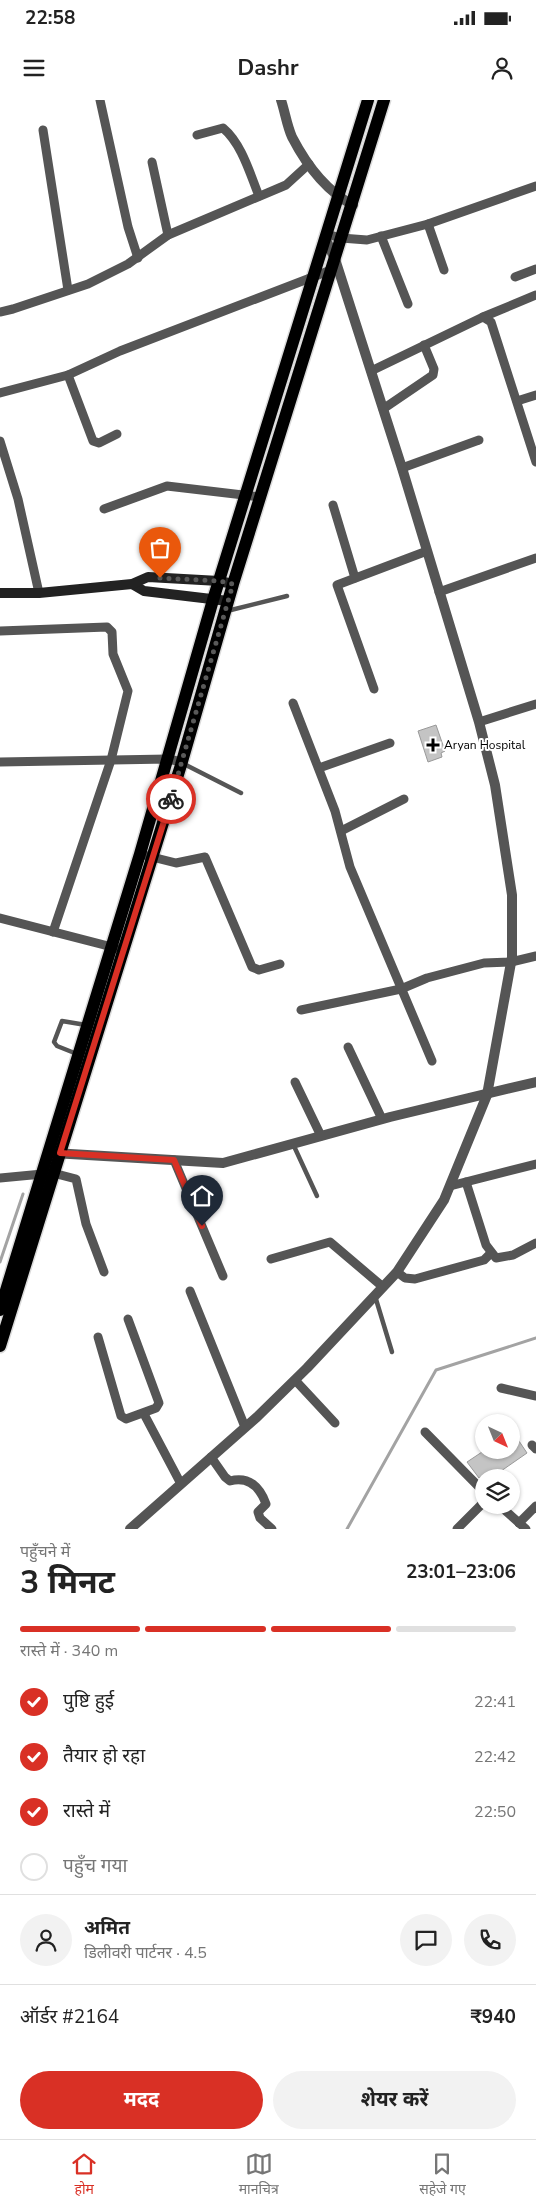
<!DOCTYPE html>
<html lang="hi">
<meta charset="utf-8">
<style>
:root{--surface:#fff;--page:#f2f2f2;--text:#222;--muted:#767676;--line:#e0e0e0;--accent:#d93025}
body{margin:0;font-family:"Nunito Sans","Noto Sans Devanagari",sans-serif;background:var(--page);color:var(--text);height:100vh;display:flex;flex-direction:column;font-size:19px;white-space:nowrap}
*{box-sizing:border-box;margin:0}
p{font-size:16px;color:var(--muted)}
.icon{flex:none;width:28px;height:28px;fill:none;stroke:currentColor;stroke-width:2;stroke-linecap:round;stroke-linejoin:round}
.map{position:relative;height:1429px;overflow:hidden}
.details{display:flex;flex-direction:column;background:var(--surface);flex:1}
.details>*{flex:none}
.needle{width:32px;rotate:137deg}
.fabs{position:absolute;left:475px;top:1314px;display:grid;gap:10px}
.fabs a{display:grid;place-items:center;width:45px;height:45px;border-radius:50%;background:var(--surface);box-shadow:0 1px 4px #0004;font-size:25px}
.pin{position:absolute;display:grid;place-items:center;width:42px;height:42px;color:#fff;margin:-51px -21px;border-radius:50% 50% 50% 0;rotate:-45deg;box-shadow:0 0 5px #0007}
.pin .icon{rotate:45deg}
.courier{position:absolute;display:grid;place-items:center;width:50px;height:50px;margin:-25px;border:4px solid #d93025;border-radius:50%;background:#fff;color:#222;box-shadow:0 1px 6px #0007}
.overview em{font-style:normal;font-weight:700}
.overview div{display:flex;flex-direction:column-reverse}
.overview{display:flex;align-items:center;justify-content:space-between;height:85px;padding:0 20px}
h1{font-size:32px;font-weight:700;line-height:38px}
.bar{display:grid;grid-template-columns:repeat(4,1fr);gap:8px 5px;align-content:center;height:60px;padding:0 20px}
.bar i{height:6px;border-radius:4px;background:var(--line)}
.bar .selected{background:var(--accent)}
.bar p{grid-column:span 4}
.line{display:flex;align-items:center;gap:12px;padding:0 20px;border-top:1px solid var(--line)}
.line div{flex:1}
.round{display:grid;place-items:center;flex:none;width:52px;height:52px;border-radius:26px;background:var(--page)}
ol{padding:0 20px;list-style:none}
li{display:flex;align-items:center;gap:15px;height:55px}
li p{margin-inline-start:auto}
li .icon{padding:5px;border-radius:50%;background:var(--accent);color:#fff;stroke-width:4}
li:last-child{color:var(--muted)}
li i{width:28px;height:28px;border:2px solid var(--line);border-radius:50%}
.button{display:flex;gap:10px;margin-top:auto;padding:10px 20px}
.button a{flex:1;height:58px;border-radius:30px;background:var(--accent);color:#fff;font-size:20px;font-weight:700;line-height:58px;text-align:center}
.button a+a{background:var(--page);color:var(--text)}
.status{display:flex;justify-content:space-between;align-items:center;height:35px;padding:0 25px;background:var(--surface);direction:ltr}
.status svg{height:14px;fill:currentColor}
header{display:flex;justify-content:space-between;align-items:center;height:65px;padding:0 20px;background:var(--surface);font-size:22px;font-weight:700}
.dock{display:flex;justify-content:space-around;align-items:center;height:70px;border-top:1px solid var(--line);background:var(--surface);font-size:14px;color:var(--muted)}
.dock a{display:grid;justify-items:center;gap:2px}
.dock .selected{color:var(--accent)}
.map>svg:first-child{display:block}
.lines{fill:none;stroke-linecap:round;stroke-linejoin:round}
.stream{stroke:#a3a3a3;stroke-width:3}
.building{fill:#c4c4c4;stroke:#999}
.primary-casing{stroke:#dbdbdb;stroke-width:15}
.service{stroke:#555;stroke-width:4.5}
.minor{stroke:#555;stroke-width:9}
.tertiary{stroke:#555;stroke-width:10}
.secondary{stroke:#222;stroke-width:10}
.primary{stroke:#000;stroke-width:12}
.done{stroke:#595959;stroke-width:5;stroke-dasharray:0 9}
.route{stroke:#d93025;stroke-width:6}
.poi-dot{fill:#000;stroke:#fff;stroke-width:2}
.labels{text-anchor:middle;stroke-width:4;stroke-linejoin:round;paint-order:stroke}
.poi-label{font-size:12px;fill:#000;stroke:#fff;text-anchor:start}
</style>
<div class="status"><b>22:58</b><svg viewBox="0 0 49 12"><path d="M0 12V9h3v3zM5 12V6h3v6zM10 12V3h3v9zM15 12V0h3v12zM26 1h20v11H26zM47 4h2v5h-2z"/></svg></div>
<header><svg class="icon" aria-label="menu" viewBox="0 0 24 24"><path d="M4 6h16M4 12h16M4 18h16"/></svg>Dashr<svg class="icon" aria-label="person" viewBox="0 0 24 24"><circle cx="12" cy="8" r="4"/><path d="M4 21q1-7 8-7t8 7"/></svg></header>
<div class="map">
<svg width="536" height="1429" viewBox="0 0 536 1429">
<rect width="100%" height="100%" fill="#fff"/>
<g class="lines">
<g class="stream">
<polyline points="0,1162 23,1094"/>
<polyline points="347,1429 436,1270 536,1238"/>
</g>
</g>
<g class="building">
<polygon points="436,625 445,651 441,653 442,657 428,662 418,631"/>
<polygon points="511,1329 527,1353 491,1378 479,1378 467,1362 485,1350 511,1350"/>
</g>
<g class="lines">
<defs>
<g id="primary">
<polyline points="0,1210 140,754 213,500 368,0"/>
<polyline points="0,1246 181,665 233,484 384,0"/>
</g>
</defs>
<use href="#primary" class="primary-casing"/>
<g class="service">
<polyline points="227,511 287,496"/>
<polyline points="182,663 241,693"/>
<polyline points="77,954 57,946 54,942 62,921 86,925"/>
<polyline points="293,1044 317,1096"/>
<polyline points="375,1196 392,1252"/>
</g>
<g class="minor">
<polyline points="100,0 128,127 138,158"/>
<polyline points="43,30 68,190"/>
<path d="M 197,35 L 223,28 C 242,44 250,74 259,96"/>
<polyline points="152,62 168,135"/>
<polyline points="428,124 444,170"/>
<polyline points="326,134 341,138 367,140 428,124 536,86"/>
<polyline points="381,136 408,204"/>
<polyline points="515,177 536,169"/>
<polyline points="0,212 13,209 88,184 128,164 168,135 286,85 309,64"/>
<polyline points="483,217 536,195"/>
<polyline points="371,271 483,217 491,222 536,362"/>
<polyline points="68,275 93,341 99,343 117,334"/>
<polyline points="0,293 68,275 120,251 331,170"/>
<polyline points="517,301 536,295"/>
<polyline points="383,309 433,275 434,269 424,245"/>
<polyline points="0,341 18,399 39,493"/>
<polyline points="402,368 479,340"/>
<polyline points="333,405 355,478"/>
<polyline points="104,409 167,386 260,397"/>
<polyline points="439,492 536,458"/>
<polyline points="0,531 107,527 112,532 113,554 128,591 111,660 53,832"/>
<polyline points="374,589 337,485 427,451"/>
<polyline points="293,603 335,711 350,767 432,961"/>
<polyline points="479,622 536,604"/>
<polyline points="0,662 168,659 182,662"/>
<polyline points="319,668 390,643"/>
<polyline points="341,731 404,699"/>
<polyline points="140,754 176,763 205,757 252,867 259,870 280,864"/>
<polyline points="0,818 116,848"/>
<polyline points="301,910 401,889 427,878 484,863 511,862 536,856"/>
<polyline points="348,947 382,1019"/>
<polyline points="295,982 321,1036"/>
<polyline points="174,1060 223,1176"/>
<polyline points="0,1078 53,1073 76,1079 86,1124 104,1172"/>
<polyline points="466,1082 486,1145 496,1158 513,1155 536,1143"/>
<polyline points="450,1086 536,1064"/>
<polyline points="271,1159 330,1142 383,1187"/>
<polyline points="397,1172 405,1178 415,1179 484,1160 491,1153"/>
<polyline points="190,1191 245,1327"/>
<polyline points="98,1237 121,1316 126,1319 156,1308 159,1303 128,1219"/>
<polyline points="295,1280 335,1323"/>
<polyline points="501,1288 536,1296"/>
<polyline points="144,1314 181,1384"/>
<polyline points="425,1332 484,1392"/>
<polyline points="532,1345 536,1349"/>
<path d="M 211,1357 L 225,1377 L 230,1381 C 249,1376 260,1387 266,1404 L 258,1412 L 260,1418 L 272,1429"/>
<polyline points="499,1405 526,1429"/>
<polyline points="519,1423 536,1406"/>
<polyline points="457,1429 484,1402"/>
</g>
<g class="tertiary">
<path d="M 281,0 C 285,12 287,26 292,37 C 306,64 326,91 353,105"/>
<polyline points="53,1053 223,1063 390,1017 536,982"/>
<polyline points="130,1429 257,1317 307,1268 397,1172 444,1100 487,995 512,857 512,795 495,685 479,622 402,368 335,159 325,138"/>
</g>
<g class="secondary">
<polyline points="132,484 144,491 228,501"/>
<polyline points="0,493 39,493 132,484 148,477 219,481 233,484"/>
</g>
<use href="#primary" class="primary"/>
</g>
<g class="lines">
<polyline class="done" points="160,478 219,481 233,484 171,699"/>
<polyline class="route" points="171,699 60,1053 174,1060 202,1126"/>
</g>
<path class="poi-dot" d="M430.5 637.5h5v5h5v5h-5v5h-5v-5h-5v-5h5z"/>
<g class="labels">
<g class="poi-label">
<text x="444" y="649">Aryan Hospital</text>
</g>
</g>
</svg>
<div class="fabs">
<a><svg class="needle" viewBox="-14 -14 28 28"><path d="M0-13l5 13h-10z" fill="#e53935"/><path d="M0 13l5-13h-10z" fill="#767676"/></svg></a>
<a><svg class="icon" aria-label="layers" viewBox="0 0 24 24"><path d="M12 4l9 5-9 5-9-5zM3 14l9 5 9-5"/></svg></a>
</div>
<div class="pin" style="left:160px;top:478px;background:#ea580c"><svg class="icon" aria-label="bag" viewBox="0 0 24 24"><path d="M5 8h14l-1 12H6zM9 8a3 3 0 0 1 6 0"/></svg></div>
<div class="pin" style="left:202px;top:1126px;background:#1f2937"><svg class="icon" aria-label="home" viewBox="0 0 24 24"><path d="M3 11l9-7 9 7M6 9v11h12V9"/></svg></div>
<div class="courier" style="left:171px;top:699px"><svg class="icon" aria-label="bike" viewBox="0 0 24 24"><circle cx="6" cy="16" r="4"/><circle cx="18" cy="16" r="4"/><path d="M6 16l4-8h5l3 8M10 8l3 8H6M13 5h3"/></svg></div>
</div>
<section class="details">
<div class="overview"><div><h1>3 मिनट</h1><p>पहुँचने में</p></div><em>23:01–23:06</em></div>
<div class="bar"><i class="selected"></i><i class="selected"></i><i class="selected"></i><i></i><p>रास्ते में · 340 m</p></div>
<ol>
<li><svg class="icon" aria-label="check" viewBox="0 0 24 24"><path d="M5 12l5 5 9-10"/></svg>पुष्टि हुई<p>22:41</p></li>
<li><svg class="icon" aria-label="check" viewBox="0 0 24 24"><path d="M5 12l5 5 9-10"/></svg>तैयार हो रहा<p>22:42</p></li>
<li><svg class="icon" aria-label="check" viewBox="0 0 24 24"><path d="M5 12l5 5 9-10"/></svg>रास्ते में<p>22:50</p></li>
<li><i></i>पहुँच गया</li>
</ol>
<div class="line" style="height:90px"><a class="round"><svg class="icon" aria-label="person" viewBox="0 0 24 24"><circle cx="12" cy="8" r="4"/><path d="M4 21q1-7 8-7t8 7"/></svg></a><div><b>अमित</b><p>डिलीवरी पार्टनर · 4.5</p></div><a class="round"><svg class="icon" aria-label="chat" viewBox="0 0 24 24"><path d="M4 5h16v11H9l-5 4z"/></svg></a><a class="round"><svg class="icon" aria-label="phone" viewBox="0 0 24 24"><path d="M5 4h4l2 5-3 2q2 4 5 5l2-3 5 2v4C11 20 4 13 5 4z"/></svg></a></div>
<div class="line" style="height:65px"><div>ऑर्डर #2164</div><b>₹940</b></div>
<div class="button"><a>मदद</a><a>शेयर करें</a></div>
</section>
<nav class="dock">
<a class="selected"><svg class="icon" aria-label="home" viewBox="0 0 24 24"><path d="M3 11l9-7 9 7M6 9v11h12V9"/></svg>होम</a>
<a><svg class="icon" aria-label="map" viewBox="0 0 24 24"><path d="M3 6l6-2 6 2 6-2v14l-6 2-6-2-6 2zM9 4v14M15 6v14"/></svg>मानचित्र</a>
<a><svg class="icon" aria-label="saved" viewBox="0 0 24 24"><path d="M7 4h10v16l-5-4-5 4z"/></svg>सहेजे गए</a>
</nav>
